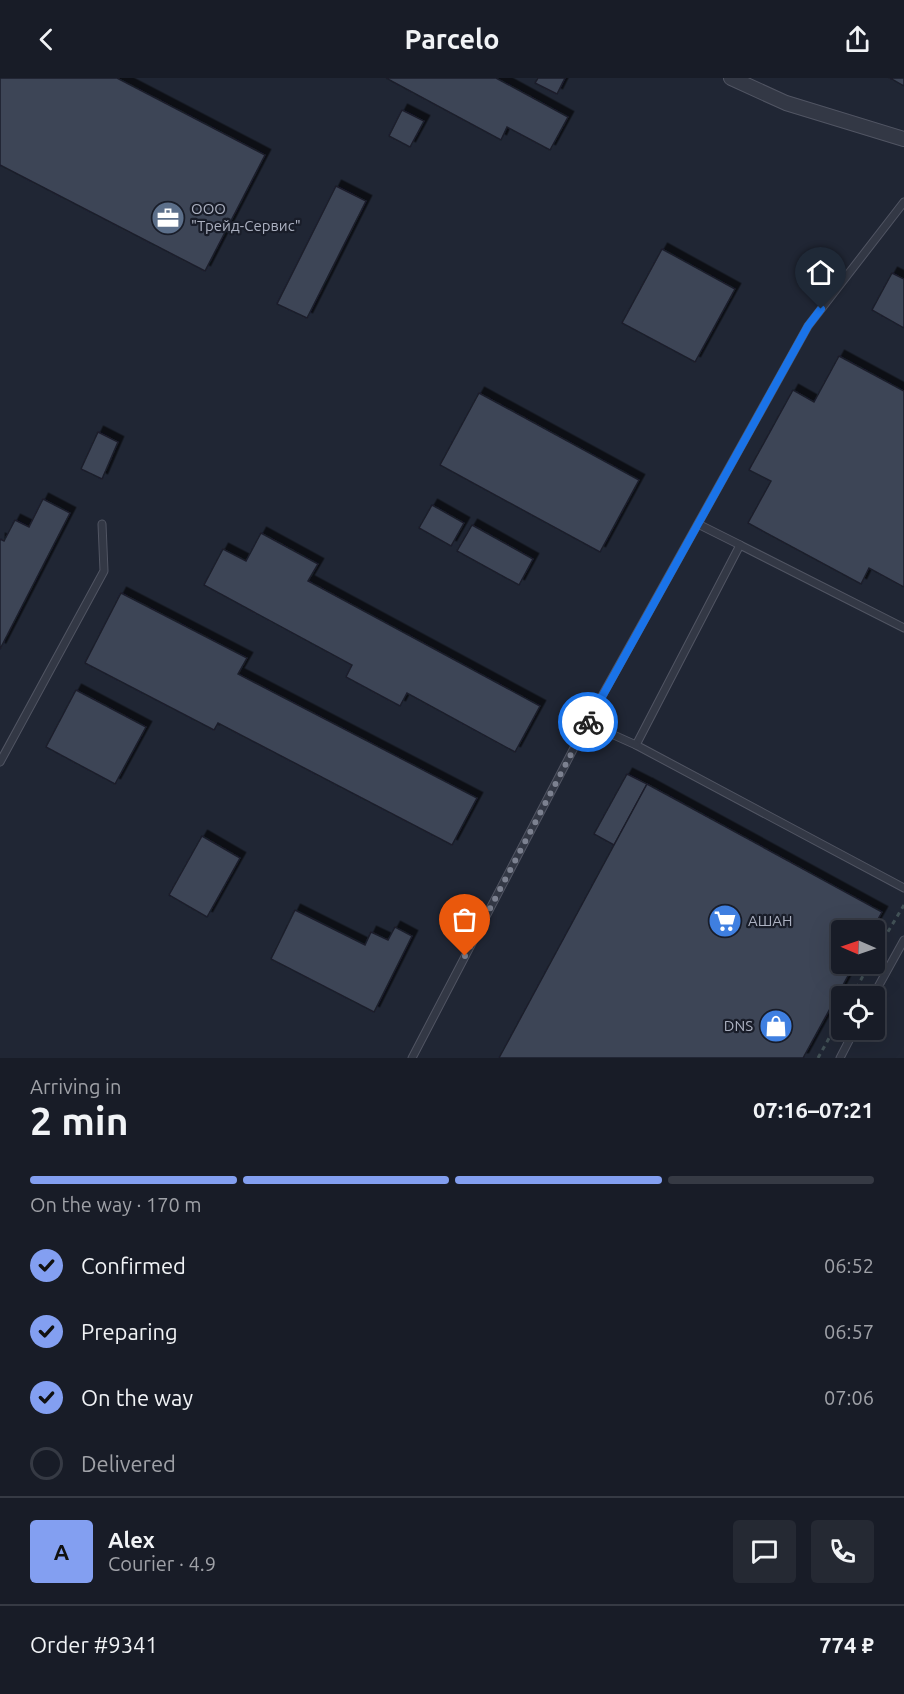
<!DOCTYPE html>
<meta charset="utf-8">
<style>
:root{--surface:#181c27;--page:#252933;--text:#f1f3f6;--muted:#9fa1a7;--line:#363a44;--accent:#839ff1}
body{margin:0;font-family:Ubuntu,sans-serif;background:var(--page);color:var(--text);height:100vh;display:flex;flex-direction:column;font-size:22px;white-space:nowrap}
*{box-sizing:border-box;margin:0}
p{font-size:20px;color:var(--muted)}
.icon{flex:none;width:33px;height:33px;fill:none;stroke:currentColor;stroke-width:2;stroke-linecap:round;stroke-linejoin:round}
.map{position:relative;height:980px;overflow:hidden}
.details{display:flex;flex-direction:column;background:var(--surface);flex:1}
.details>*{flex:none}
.needle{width:39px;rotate:272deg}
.buttons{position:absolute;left:831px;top:842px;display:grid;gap:12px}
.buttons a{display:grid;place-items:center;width:54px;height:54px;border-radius:6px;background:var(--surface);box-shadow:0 6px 24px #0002,0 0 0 2px var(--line);font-size:30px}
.pin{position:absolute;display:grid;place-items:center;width:51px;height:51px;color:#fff;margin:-62px -26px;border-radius:50% 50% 50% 0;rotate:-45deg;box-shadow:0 0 6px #0007}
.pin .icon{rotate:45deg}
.courier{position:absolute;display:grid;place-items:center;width:60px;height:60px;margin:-30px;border:4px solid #1a73e8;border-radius:50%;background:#fff;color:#222;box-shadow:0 2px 8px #0007}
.overview em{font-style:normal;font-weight:700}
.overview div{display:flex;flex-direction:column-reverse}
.overview{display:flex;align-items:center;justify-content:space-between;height:102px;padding:0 30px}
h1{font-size:39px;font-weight:700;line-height:45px}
.bar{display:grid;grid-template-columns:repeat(4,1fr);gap:9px 6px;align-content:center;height:72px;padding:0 30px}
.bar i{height:8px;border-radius:4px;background:var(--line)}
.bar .selected{background:var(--accent)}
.bar p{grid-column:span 4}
.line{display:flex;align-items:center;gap:15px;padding:0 30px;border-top:2px solid var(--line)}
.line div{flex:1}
.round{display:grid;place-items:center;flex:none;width:63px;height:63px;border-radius:6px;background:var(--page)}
ol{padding:0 30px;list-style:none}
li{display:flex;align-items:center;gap:18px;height:66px}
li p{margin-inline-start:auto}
li .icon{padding:6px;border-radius:50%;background:var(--accent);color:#111;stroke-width:4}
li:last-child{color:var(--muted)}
li i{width:33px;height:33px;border:3px solid var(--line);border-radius:50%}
header{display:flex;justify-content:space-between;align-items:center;height:78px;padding:0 30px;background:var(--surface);font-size:27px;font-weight:700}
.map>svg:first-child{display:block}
.building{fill:#3e4557;stroke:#1b1f2b;stroke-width:1.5;filter:url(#shadow)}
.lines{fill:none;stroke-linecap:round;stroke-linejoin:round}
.service-casing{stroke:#515563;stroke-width:9}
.minor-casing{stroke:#515563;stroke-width:16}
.path{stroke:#415055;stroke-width:3;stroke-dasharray:4.5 4.5;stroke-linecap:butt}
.service{stroke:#333845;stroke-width:7}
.minor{stroke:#333845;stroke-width:14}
.done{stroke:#7c8190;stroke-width:6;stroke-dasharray:0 10.8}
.route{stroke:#1a73e8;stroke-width:8}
.labels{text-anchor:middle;stroke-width:4.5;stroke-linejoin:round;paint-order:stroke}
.poi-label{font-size:15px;fill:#adb2c2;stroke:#191d29;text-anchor:start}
</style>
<header><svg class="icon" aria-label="back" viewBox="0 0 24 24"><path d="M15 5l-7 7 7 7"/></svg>Parcelo<svg class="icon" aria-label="share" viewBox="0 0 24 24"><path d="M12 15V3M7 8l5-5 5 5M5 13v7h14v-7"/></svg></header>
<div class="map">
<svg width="904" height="980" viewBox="0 0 904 980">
<defs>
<filter id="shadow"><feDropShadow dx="5.5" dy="-5.5" stdDeviation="0" flood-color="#0009"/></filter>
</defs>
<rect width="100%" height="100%" fill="#202634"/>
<g class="building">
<polygon points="0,0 117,0 265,77 205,193 0,87"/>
<polygon points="386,0 496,0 568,39 550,72 507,49 501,62"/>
<polygon points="538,0 565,0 557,16 535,5"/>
<polygon points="890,0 904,0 904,8"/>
<polygon points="402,32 424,43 410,69 389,58"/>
<polygon points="336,108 366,123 307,240 277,226"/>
<polygon points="662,171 735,211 695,284 622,245"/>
<polygon points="892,195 904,201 904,250 872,232"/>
<polygon points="839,278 904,313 904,509 869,490 861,506 748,445 771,403 749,392 793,312 814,324"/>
<polygon points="479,315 639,402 600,474 440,387"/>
<polygon points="98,354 118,364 102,401 81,391"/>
<polygon points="43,421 70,435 0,571 0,461 4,463 15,442 29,449"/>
<polygon points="432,427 464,445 451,468 419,450"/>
<polygon points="472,447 533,481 519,507 457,473"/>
<polygon points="261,455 318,486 308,503 540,628 515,674 407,615 400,628 346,599 352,587 204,507 223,471 246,483"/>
<polygon points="121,515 247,580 238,596 477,720 452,767 218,645 214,652 85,585"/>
<polygon points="76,612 146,649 115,706 46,669"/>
<polygon points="627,696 647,706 614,767 594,756"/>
<polygon points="647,706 882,834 872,852 842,852 842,885 855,885 803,980 499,980"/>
<polygon points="202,758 240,780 207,839 169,817"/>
<polygon points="295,832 365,867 371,854 388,862 395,849 412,858 374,934 271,881"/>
</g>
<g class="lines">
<defs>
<g id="service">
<polyline points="698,446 740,467"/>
<polyline points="904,550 740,467 636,667 904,810"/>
<polyline points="636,667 587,645 808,248 904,124"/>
<polyline points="0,684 104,493 102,446"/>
<polyline points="873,918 904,862"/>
<polyline points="412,980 587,645"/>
<polyline points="840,980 855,951"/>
</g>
<polyline id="minor" points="731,0 786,25 904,61"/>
</defs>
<use href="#service" class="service-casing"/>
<use href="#minor" class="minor-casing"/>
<g class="path">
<polyline points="874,877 904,827"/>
<polyline points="852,918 870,885"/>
<polyline points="818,980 842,937"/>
</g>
<use href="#service" class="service"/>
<use href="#minor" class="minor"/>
</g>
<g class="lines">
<polyline class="done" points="465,878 588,644"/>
<polyline class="route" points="588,644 808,248 821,231"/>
</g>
<defs>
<symbol id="office-disc" viewBox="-11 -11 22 22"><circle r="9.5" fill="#5c6f8a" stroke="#191d29"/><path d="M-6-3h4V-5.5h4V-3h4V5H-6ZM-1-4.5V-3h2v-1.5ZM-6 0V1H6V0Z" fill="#fff"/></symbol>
<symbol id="supermarket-disc" viewBox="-11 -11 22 22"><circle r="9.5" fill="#3f7fe0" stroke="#191d29"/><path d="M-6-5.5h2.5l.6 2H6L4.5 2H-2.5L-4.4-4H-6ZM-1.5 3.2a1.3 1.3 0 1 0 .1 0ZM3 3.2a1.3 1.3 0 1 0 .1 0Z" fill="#fff"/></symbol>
<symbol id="shop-disc" viewBox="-11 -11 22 22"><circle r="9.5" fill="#3f7fe0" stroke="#191d29"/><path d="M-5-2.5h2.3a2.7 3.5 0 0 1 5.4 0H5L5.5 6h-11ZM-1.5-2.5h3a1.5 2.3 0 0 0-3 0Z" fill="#fff"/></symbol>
</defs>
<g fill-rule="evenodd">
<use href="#office-disc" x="149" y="121" width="38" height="38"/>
<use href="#supermarket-disc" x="706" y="824" width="38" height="38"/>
<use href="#shop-disc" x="757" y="929" width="38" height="38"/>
</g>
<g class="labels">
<g class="poi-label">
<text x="191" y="136">ООО<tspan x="191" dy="17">"Трейд-Сервис"</tspan></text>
<text x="748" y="848">АШАН</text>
<text x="753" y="953" text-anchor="end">DNS</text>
</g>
</g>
</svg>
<div class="buttons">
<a><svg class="needle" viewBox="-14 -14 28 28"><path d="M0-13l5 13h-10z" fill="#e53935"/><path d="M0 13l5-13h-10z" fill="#9fa1a7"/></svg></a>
<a><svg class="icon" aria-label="locate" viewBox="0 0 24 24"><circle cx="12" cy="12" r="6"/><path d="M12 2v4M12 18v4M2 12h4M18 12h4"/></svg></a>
</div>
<div class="pin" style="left:465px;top:878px;background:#ea580c"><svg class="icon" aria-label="bag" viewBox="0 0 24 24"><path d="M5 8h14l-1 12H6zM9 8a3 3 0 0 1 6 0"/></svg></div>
<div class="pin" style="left:821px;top:231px;background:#1f2937"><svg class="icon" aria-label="home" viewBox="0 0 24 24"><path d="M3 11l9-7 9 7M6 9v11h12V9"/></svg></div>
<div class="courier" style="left:588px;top:644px"><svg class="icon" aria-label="bike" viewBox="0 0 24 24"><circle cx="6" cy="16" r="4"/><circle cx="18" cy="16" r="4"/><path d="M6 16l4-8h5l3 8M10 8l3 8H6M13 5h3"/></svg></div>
</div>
<section class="details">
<div class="overview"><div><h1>2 min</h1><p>Arriving in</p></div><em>07:16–07:21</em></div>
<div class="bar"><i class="selected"></i><i class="selected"></i><i class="selected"></i><i></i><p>On the way · 170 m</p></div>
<ol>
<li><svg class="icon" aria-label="check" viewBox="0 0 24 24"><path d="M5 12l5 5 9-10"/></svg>Confirmed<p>06:52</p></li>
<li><svg class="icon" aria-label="check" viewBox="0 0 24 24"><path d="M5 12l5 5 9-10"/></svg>Preparing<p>06:57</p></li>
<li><svg class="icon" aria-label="check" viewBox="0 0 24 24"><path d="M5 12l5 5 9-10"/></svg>On the way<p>07:06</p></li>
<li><i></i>Delivered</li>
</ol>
<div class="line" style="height:108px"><b class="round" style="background:var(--accent);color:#111">A</b><div><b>Alex</b><p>Courier · 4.9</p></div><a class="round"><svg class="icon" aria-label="chat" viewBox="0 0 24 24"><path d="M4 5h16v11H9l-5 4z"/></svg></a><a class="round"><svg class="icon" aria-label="phone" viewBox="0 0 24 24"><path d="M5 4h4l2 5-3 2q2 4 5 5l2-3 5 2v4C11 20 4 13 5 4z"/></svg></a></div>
<div class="line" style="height:78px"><div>Order #9341</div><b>774 ₽</b></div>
</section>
